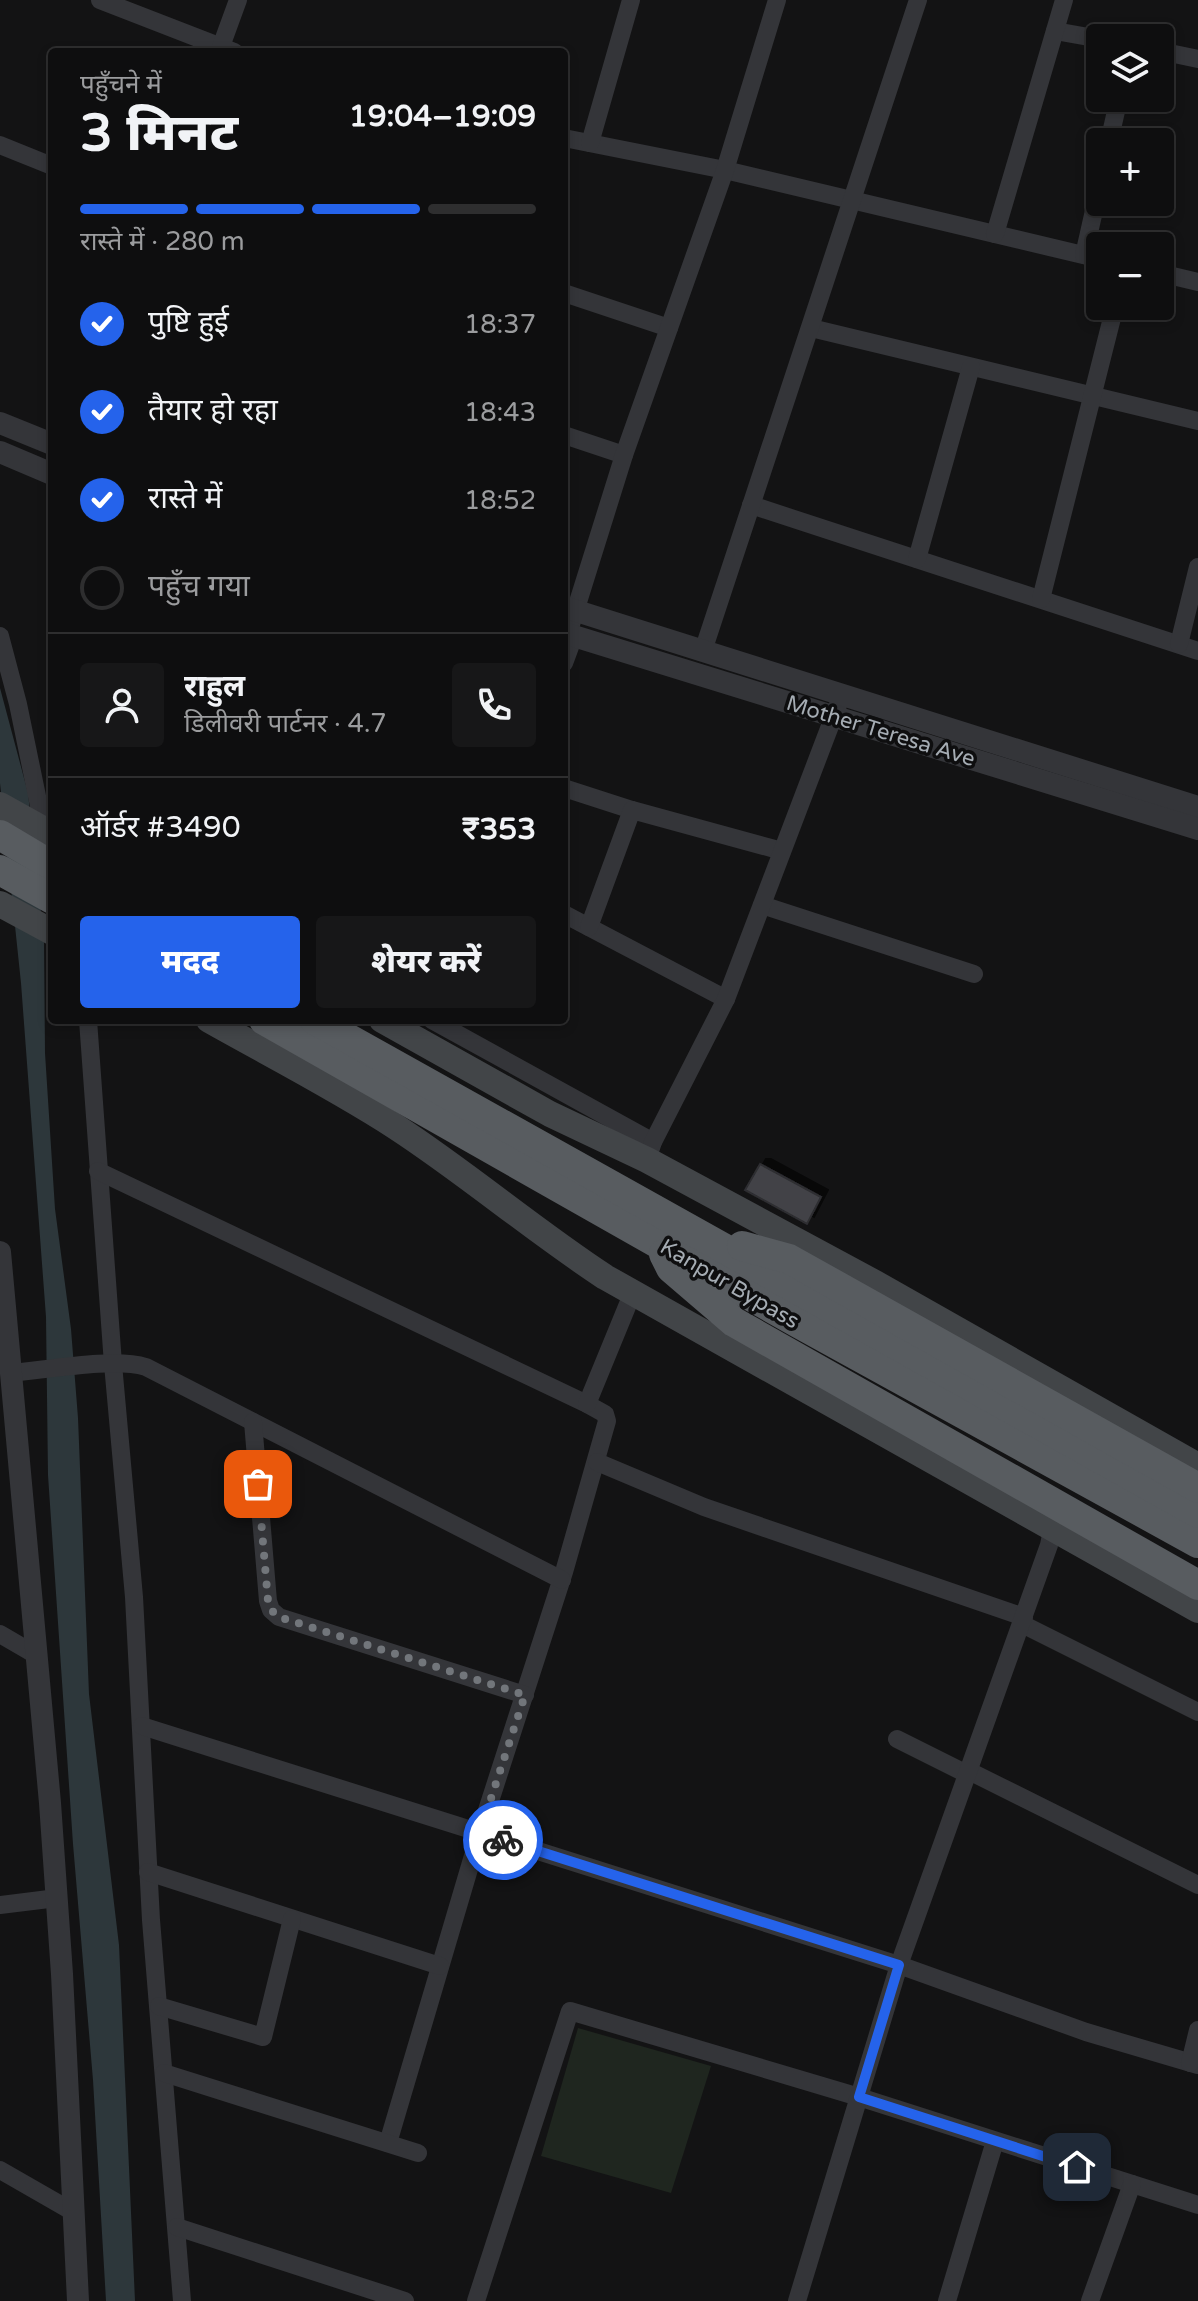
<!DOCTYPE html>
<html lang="hi">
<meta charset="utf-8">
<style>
:root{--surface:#0e0e0f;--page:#171718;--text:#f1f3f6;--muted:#9b9c9e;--line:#2e2e2f;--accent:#2563eb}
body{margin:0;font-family:"Varela Round","Noto Sans Devanagari",sans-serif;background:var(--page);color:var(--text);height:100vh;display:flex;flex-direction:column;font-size:30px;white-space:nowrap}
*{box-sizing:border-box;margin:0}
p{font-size:26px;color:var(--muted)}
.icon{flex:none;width:44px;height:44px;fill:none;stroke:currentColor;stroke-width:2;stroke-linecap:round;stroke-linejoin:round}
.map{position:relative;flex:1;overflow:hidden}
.sheet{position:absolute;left:48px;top:48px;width:520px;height:976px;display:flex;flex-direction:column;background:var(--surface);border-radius:8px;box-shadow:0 4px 12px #0003,0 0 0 2px var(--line)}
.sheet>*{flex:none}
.tools{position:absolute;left:1086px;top:24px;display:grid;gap:16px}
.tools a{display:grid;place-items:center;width:88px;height:88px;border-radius:8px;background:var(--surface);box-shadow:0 4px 12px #0003,0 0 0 2px var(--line);font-size:40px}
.pin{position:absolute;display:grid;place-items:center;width:68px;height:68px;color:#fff;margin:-34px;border-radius:16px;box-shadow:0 4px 12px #0006}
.courier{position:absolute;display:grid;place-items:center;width:80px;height:80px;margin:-40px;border:6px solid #2563eb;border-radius:50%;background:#fff;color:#222;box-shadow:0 2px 10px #0007}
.summary em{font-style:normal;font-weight:800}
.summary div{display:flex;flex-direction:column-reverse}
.summary{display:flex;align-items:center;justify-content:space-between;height:136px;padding:0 32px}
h1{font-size:52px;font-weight:800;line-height:60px}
.bar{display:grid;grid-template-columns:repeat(4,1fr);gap:12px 8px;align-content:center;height:96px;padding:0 32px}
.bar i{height:10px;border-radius:6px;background:var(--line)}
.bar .current{background:var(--accent)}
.bar p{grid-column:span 4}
.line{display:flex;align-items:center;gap:20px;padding:0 32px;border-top:2px solid var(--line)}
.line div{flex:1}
.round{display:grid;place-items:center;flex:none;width:84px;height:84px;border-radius:8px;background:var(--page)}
ol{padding:0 32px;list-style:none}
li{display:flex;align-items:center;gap:24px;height:88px}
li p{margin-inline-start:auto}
li .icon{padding:8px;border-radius:50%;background:var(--accent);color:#fff;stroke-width:4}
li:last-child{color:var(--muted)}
li i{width:44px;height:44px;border:4px solid var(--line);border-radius:50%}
.action{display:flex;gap:16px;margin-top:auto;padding:16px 32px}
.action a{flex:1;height:92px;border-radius:8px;background:var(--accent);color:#fff;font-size:32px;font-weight:800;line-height:92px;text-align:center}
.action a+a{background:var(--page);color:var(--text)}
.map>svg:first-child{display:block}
.green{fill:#1f261f}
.water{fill:#2d373b}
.building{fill:#424347;stroke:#2d2d30;stroke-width:2;filter:url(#shadow)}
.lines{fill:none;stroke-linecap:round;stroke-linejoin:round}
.minor{stroke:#343539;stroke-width:18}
.tertiary{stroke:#343539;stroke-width:22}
.secondary{stroke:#424548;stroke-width:26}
.trunk{stroke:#585c60;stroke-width:30}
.done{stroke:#72767b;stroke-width:8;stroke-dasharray:0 14.4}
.route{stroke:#2563eb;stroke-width:10}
.labels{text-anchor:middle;stroke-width:7;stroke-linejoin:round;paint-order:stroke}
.street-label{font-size:22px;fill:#a5acb3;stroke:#0e0e0f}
</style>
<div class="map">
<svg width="1198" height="2301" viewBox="0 0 1198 2301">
<defs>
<filter id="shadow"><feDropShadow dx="7" dy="-7" stdDeviation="0" flood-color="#0009"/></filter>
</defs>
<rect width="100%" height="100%" fill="#131314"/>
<polygon class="green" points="578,2028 711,2066 671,2193 541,2156"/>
<polygon class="water" points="0,688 28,793 44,940 45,1053 55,1209 71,1329 78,1418 89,1694 119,1945 135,2301 106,2301 93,2080 73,1844 48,1475 46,1317 21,983 0,783"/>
<polygon class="building" points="760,1164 821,1197 807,1224 745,1190"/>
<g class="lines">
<g class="minor">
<polyline points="100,0 234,52"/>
<polyline points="1055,31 1100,39"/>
<polyline points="1160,51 1198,59"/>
<polyline points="219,52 238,0"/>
<polyline points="564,138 725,170 1100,259"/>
<polyline points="1109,142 1119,98"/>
<polyline points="590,143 631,0"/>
<polyline points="0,145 52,166"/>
<polyline points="995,234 1064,0"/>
<polyline points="1084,255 1100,184"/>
<polyline points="1160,273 1198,282"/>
<polyline points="564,293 669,328"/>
<polyline points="811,328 1198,421"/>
<polyline points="564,435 624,455"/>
<polyline points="751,505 1198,651"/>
<polyline points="917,559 971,367"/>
<polyline points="1041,599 1115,306"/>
<polyline points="568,634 624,455 725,170 777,0"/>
<polyline points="0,636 18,704 44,830"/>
<polyline points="1179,644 1198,567"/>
<polyline points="703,651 918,0"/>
<polyline points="564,663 574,636"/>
<polyline points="564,788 632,810"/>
<polyline points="762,905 974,974"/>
<polyline points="564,914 726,999"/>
<polyline points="589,927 632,810 782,851"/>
<polyline points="88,1020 113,1364 134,1597 151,1920 182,2301"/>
<polyline points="432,1020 653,1142"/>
<polyline points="647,1160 653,1142 726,999 838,705"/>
<polyline points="98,1171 587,1404 605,1414 607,1421 564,1572 480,1832 388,2143"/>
<path d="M 11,1373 C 47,1370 113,1357 146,1367 L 562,1580"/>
<polyline points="587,1404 633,1292"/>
<polyline points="253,1422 268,1601 271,1610 279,1617 525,1695"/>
<polyline points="597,1462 704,1507 1024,1617"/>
<polyline points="1022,1624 1198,1712"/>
<polyline points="0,1634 36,1655"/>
<polyline points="142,1726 899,1965 1086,2032 1198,2065"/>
<polyline points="897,1739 961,1771 969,1771 1198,1885"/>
<polyline points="148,1872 440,1966"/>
<polyline points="0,1905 57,1898"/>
<polyline points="159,2006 263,2037 292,1919"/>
<polyline points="1190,2063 1198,2030"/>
<polyline points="164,2073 418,2153"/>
<polyline points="0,2170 75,2213"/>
<polyline points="177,2227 405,2301"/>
<polyline points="476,2301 570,2011 859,2097 1198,2205"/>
<polyline points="797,2301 899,1965 1049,1545 1052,1530"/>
<polyline points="947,2301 995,2141"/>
<polyline points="1090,2301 1132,2184"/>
</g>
<g class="tertiary">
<polyline points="0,423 52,444"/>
<polyline points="0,452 52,474"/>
<polyline points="564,607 1198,807"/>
<polyline points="564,633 1198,829"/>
<polyline points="0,1252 50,1803 62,1974 78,2301"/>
</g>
<g class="secondary">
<polyline points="0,805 52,834"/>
<polyline points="0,904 52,932"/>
<path d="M 209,1020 C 271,1055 336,1088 396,1127 C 468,1174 533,1230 605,1277 L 1198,1610"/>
<polyline points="382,1020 550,1114 647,1160 875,1283 1198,1466"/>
</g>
<g class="trunk">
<polyline points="0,835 52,866"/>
<polyline points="0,870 52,899"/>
<polyline points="264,1020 800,1324 1198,1543"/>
<polyline points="315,1020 1198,1513"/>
<polyline points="742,1246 789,1259 1198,1488"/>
<polyline points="664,1254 671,1268 734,1322 1198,1585"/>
</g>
</g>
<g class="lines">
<polyline class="done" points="258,1484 268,1601 271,1610 279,1617 525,1695 480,1832 503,1840"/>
<polyline class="route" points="503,1840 899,1965 859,2097 1077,2167"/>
</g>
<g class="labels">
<g class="street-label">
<text transform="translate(881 730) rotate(17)" y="8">Mother Teresa Ave</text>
<text transform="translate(730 1283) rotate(30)" y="8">Kanpur Bypass</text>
</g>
</g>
</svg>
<div class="tools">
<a><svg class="icon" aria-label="layers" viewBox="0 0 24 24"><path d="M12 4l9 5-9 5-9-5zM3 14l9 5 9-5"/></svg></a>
<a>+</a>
<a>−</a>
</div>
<div class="pin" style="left:258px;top:1484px;background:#ea580c"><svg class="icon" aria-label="bag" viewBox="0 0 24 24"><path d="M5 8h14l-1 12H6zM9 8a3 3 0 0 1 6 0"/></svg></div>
<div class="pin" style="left:1077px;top:2167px;background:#1f2937"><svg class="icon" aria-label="home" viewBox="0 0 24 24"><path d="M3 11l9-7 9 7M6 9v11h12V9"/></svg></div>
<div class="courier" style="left:503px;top:1840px"><svg class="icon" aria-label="bike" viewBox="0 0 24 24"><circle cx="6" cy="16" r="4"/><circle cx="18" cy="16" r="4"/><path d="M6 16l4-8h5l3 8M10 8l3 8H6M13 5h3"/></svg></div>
<section class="sheet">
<div class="summary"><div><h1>3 मिनट</h1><p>पहुँचने में</p></div><em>19:04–19:09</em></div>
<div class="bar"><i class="current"></i><i class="current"></i><i class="current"></i><i></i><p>रास्ते में · 280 m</p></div>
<ol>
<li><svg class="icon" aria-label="check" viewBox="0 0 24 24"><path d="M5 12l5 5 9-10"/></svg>पुष्टि हुई<p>18:37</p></li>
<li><svg class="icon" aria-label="check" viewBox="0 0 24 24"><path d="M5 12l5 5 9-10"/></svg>तैयार हो रहा<p>18:43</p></li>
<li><svg class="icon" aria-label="check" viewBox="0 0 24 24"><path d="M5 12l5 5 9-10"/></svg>रास्ते में<p>18:52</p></li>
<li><i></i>पहुँच गया</li>
</ol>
<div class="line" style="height:144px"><a class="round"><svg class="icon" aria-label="person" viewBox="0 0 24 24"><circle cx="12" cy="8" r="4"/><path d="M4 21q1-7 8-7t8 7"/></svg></a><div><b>राहुल</b><p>डिलीवरी पार्टनर · 4.7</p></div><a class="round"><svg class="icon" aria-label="phone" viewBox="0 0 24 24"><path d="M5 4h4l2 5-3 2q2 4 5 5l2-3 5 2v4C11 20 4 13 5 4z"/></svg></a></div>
<div class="line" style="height:104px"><div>ऑर्डर #3490</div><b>₹353</b></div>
<div class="action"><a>मदद</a><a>शेयर करें</a></div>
</section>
</div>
